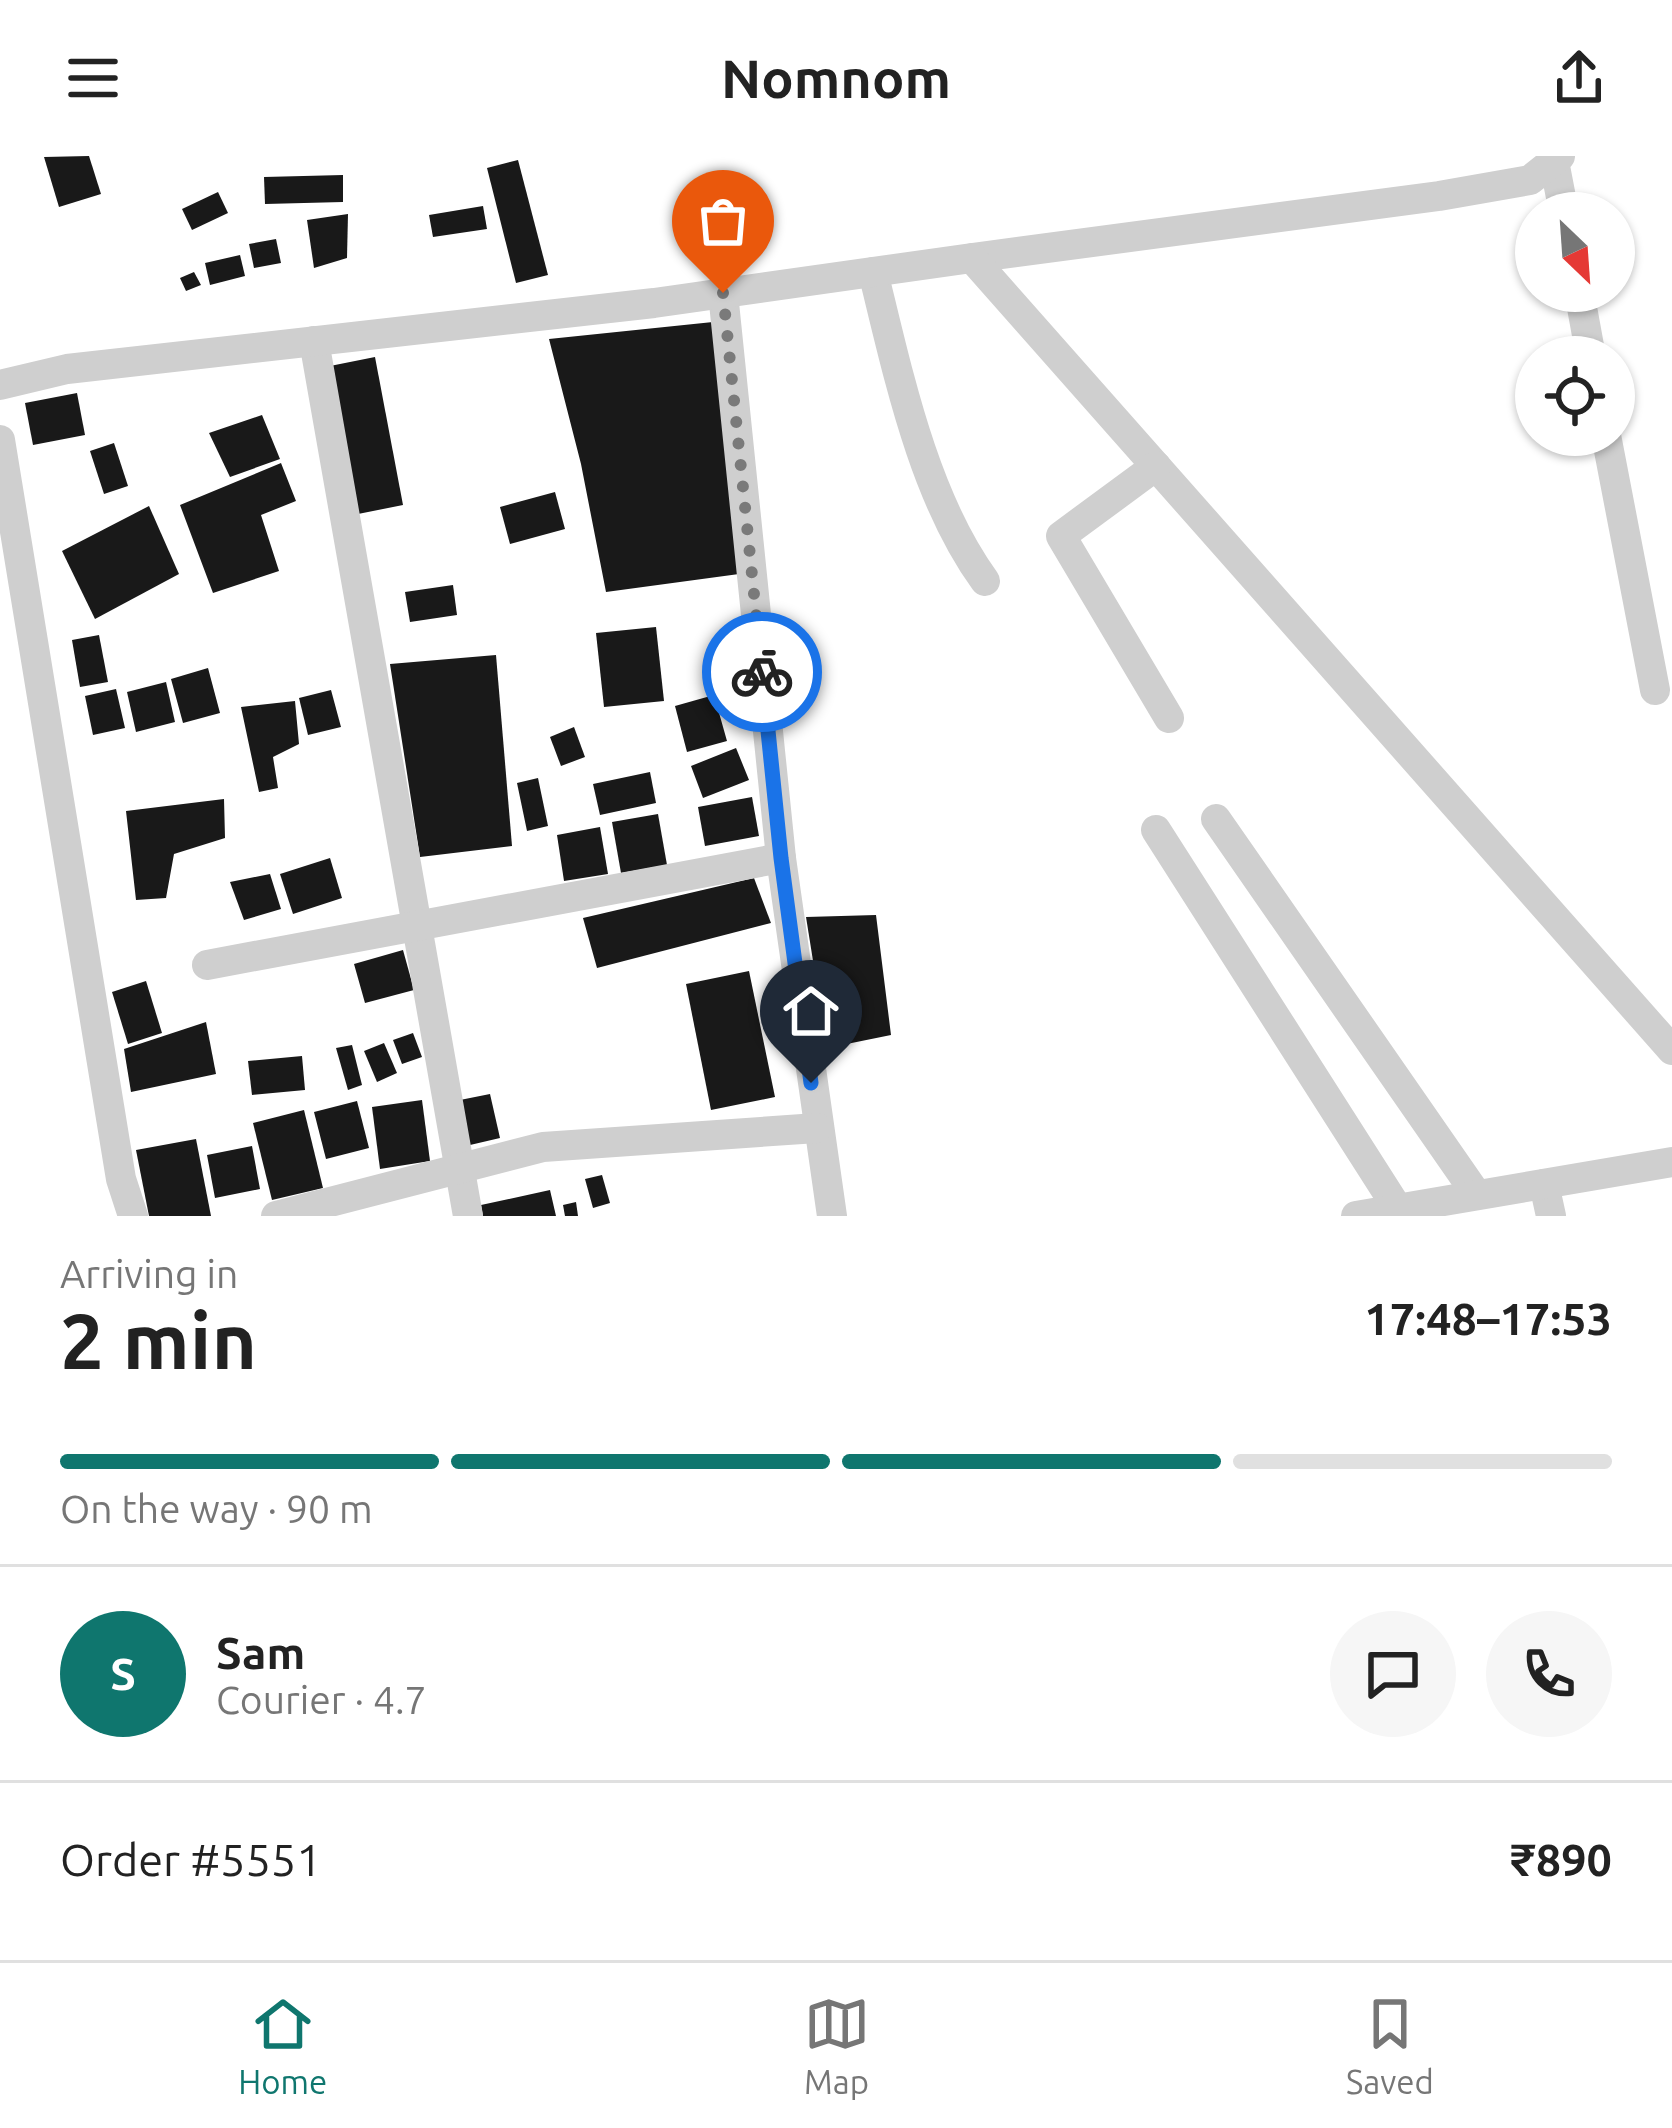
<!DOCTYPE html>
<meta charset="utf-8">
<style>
:root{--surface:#fff;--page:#f6f6f6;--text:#222;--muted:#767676;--line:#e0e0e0;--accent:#0f766e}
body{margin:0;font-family:Ubuntu,sans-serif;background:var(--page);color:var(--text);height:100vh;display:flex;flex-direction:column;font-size:45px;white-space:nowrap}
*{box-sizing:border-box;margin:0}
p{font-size:39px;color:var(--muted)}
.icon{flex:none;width:66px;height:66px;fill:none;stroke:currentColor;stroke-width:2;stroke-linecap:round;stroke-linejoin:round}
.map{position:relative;height:1060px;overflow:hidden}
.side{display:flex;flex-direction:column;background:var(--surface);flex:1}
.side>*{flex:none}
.needle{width:78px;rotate:155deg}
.controls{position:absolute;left:1515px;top:36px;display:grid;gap:24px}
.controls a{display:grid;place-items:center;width:120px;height:120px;border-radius:50%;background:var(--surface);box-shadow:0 3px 9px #0004;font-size:60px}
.pin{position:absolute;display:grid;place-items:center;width:102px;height:102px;color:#fff;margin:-123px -51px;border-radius:50% 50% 50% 0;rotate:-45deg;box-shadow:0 0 12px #0007}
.pin .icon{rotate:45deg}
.courier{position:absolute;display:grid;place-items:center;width:120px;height:120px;margin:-60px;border:9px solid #1a73e8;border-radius:50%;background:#fff;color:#222;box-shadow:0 3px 15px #0007}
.overview em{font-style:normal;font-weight:700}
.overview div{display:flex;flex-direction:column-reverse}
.overview{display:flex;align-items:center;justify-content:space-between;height:204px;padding:0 60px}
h1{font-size:78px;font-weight:700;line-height:90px}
.bar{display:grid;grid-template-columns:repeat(4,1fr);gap:18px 12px;align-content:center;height:144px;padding:0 60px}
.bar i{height:15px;border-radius:9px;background:var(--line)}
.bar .current{background:var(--accent)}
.bar p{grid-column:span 4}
.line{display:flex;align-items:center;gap:30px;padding:0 60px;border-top:3px solid var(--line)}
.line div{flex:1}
.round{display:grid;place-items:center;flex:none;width:126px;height:126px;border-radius:63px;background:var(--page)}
header{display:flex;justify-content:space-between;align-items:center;height:156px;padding:0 60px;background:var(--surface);font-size:54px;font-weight:700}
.tab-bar{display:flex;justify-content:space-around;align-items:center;height:168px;border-top:3px solid var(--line);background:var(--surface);font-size:33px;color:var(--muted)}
.tab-bar a{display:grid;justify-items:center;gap:6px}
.tab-bar .current{color:var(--accent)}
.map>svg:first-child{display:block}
.building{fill:#191919}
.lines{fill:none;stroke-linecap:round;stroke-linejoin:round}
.street{stroke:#cfcfcf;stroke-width:30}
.done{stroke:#7a7a7a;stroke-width:12;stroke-dasharray:0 21.6}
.route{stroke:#1a73e8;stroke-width:15}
</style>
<header><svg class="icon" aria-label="menu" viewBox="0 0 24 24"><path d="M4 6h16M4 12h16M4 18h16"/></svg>Nomnom<svg class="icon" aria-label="share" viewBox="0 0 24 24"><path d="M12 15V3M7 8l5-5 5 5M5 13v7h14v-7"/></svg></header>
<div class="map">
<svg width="1672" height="1060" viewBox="0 0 1672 1060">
<rect width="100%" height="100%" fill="#fff"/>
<g class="building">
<polygon points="89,0 101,38 59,51 44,1"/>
<polygon points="518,4 548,119 516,127 487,12"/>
<polygon points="343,19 343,46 265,48 264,21"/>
<polygon points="218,36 228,57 192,74 182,53"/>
<polygon points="483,50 487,73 433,81 429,59"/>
<polygon points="348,58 347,102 314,112 307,64"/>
<polygon points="276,83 281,107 254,112 249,88"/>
<polygon points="240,99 245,120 210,129 205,107"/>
<polygon points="194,116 201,129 186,135 180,122"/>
<polygon points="713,166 739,418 606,436 581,308 549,183"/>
<polygon points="375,201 403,349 358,358 330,210"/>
<polygon points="77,237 85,279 33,289 25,247"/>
<polygon points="262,259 280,303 230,321 209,277"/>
<polygon points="114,287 128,330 104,338 90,295"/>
<polygon points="281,307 296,345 261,359 279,415 213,437 180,349"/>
<polygon points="555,336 565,373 510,388 500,351"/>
<polygon points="149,350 179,418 95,463 62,395"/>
<polygon points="453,429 457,459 410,466 405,436"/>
<polygon points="656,471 664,545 604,551 596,477"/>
<polygon points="99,479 108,526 80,531 72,484"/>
<polygon points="496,499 512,690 420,701 390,508"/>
<polygon points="208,512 220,557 183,567 171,523"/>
<polygon points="166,526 175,566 136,576 127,536"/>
<polygon points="116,533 125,572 93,579 85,540"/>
<polygon points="331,534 341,571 308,579 299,542"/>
<polygon points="714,539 727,585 687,596 675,550"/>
<polygon points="295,545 299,588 273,601 278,632 259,636 241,551"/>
<polygon points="574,571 585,601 561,610 550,581"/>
<polygon points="736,592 749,624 703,642 691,610"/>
<polygon points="650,616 656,647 600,659 593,628"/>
<polygon points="538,622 548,670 527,675 517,627"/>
<polygon points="752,641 759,680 705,690 698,651"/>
<polygon points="224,643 225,682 174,698 166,742 136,744 126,655"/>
<polygon points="658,658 667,709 621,717 612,666"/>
<polygon points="600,671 608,718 564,725 557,679"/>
<polygon points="330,702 342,742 293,758 280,718"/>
<polygon points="270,718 281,753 244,764 230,726"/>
<polygon points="754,722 771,767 597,812 583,762"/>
<polygon points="876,759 891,879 827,892 806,761"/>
<polygon points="403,794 414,834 365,847 354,808"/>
<polygon points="749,815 775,941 711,954 686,828"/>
<polygon points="146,825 162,877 128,888 112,836"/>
<polygon points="206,866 216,918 131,936 124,893"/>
<polygon points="413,877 422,901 402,908 393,884"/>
<polygon points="384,887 397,917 377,926 364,895"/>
<polygon points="352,889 362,929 348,934 336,892"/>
<polygon points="302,900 305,934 252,939 248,905"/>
<polygon points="490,938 500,982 470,989 460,944"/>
<polygon points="422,944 430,1005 380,1013 372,951"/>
<polygon points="357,945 369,992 326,1003 314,956"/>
<polygon points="304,954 323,1032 272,1044 253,967"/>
<polygon points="196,983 211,1060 149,1060 136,994"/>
<polygon points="252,990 260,1033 215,1042 207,999"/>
<polygon points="602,1019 610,1047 593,1052 585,1023"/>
<polygon points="550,1034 556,1060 483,1060 481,1049"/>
<polygon points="576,1046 578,1060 565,1060 563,1049"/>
</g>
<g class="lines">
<g class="street">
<polyline points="1554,5 1564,57"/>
<polyline points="972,102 1439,40 1530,24 1560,0"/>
<path d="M 873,116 C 898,217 923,340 985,425"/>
<polyline points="1579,135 1591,201"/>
<polyline points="723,137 781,702 832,1060"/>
<polyline points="314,185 468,1060"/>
<polyline points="0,229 67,213 654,147 972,102 1672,894"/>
<polyline points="1606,279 1655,534"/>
<polyline points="0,284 121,1023 133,1060"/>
<polyline points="1156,310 1061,380 1169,562"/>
<polyline points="1216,663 1477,1039"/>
<polyline points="1156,674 1398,1053"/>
<polyline points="207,809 781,702"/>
<polyline points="1544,1028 1551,1060"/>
<polyline points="276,1060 543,991 817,972"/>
<polyline points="1356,1060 1672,1006"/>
</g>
</g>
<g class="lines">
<polyline class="done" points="723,137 762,516"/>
<polyline class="route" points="762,516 781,702 811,927"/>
</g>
</svg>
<div class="controls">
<a><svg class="needle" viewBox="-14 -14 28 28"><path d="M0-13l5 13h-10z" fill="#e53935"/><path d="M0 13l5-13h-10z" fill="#767676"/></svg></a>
<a><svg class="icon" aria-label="locate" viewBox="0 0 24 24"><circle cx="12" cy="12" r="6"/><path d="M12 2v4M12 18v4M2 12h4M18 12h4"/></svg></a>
</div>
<div class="pin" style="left:723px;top:137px;background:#ea580c"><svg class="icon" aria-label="bag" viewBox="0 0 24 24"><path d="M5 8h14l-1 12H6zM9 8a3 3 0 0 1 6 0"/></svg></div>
<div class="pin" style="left:811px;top:927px;background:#1f2937"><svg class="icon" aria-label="home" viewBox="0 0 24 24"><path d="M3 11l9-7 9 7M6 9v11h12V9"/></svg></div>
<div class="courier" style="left:762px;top:516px"><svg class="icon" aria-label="bike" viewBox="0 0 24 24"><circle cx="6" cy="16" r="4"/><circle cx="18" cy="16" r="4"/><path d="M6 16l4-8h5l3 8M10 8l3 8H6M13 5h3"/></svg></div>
</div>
<section class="side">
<div class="overview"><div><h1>2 min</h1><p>Arriving in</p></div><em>17:48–17:53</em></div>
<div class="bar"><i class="current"></i><i class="current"></i><i class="current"></i><i></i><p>On the way · 90 m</p></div>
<div class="line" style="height:216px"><b class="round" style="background:var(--accent);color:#fff">S</b><div><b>Sam</b><p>Courier · 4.7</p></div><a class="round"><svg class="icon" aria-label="chat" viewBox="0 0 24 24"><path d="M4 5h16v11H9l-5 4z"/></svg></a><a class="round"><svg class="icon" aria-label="phone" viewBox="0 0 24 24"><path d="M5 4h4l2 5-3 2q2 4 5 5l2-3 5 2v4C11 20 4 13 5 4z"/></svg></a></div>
<div class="line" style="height:156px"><div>Order #5551</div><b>₹890</b></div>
</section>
<nav class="tab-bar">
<a class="current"><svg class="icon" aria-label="home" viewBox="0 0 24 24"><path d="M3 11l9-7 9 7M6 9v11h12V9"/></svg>Home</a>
<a><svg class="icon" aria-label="map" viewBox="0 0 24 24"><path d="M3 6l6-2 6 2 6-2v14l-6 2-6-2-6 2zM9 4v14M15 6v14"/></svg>Map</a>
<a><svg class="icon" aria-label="saved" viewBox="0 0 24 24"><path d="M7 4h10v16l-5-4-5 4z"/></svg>Saved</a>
</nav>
